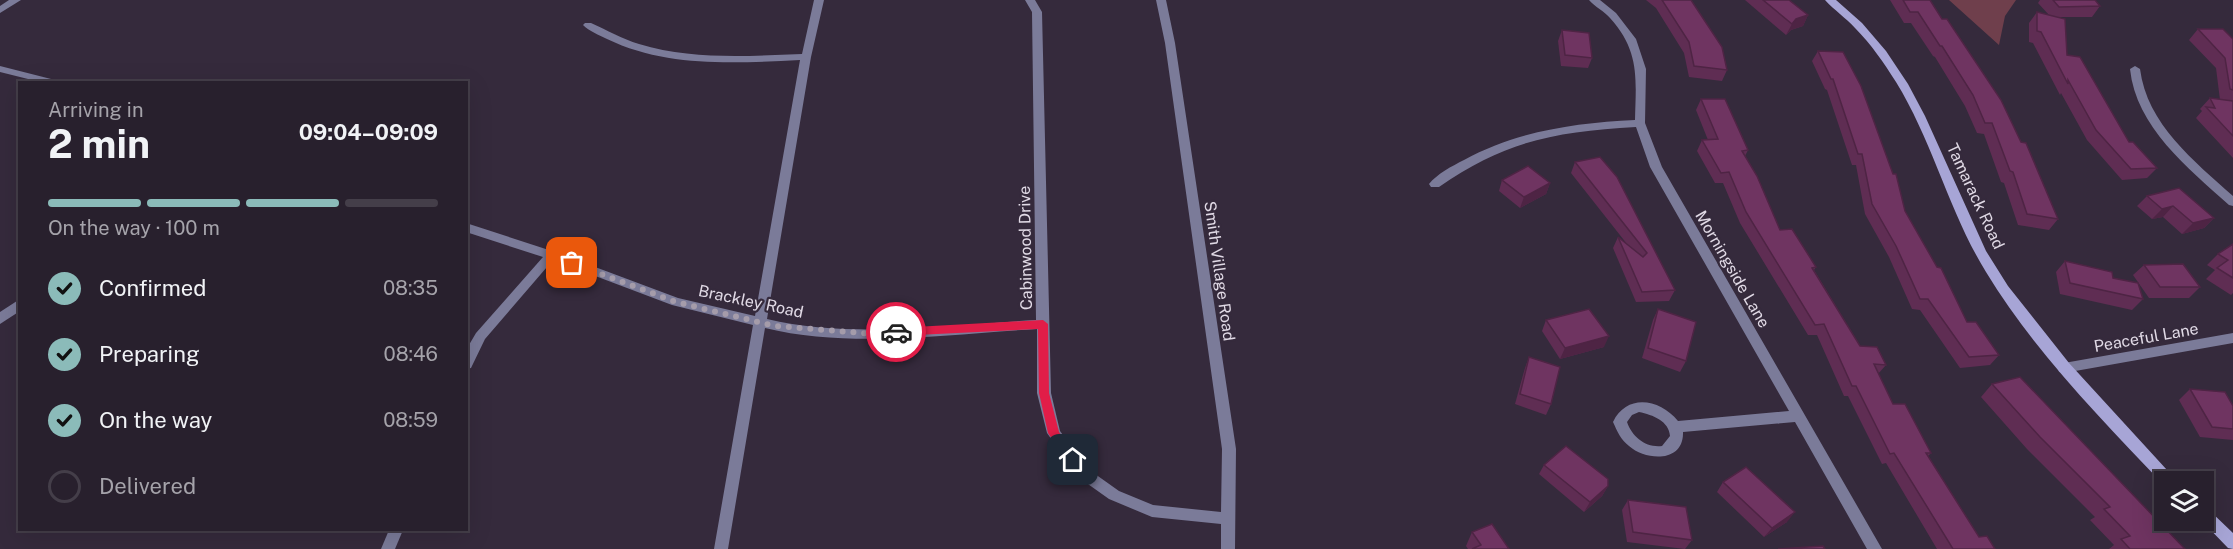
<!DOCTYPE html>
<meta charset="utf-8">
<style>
:root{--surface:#28202d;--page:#342d39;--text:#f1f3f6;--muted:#a5a3aa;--line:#443e49;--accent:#8bbbb9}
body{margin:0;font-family:"Public Sans",sans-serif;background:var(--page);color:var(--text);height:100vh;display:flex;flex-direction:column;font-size:22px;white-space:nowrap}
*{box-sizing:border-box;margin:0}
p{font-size:20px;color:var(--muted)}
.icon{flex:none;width:33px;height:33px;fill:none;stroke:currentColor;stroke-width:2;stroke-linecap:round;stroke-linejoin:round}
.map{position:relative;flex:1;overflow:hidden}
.sheet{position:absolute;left:18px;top:81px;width:450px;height:450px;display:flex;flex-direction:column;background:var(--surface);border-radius:0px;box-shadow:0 6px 24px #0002,0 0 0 2px var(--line)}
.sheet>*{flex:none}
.controls{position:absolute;left:2154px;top:471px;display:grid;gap:12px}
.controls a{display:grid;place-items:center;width:60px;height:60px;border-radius:0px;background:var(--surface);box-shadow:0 6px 24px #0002,0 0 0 2px var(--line);font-size:30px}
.pin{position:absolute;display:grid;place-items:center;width:51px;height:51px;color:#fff;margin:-26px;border-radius:12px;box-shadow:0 3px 9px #0006}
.courier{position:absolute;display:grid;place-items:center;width:60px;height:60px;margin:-30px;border:4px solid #e11d48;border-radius:50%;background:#fff;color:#222;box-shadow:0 2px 8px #0007}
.overview em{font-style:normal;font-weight:700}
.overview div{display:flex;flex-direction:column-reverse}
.overview{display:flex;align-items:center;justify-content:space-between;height:102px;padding:0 30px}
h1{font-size:39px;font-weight:700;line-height:45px}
.bar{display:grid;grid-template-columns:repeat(4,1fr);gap:9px 6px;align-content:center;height:72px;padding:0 30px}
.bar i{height:8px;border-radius:4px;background:var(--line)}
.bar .current{background:var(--accent)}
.bar p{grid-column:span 4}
ol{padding:0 30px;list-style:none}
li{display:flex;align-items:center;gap:18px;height:66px}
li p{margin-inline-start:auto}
li .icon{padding:6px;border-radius:50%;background:var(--accent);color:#111;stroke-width:4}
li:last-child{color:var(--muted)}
li i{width:33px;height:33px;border:3px solid var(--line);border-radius:50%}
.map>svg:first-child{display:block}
.green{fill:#6f3f4c}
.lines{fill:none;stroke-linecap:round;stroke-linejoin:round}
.street{fill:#7b7b99;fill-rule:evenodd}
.secondary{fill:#a7a5d6;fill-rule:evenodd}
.wall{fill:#5f2d53}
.shaded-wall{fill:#4e2444}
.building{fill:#6f3461;stroke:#4e2444;stroke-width:1.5}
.route{fill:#e11d48}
.done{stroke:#a59caa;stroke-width:6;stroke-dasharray:0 10.8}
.labels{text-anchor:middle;stroke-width:4.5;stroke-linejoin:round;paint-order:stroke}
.street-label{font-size:16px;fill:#e1dae6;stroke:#352a3c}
</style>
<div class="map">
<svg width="2233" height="549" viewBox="0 0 2233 549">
<rect width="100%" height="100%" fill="#352a3c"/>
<polygon class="green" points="1949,0 2016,0 2005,16 1999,45"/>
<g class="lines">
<g class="street">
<polygon points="9,0 21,0 0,13 0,6"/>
<path d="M 814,0 L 824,0 L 811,57 L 767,319 C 851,339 951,325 1036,320 L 1032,12 L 1025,0 L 1035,0 L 1042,12 L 1051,393 L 1060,431 L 1088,469 L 1119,491 L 1153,505 L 1221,512 L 1222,449 L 1165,43 L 1156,0 L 1166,0 L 1175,43 L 1236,449 L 1235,549 L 1221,549 L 1221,524 L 1152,517 L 1109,499 L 1078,477 L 1047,433 L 1037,393 L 1037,329 C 949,334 851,349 765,328 L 728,549 L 714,549 L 753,325 L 672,305 L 553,260 L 485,339 L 471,368 L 466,369 L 466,350 L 476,333 L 543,257 L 466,232 L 466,223 L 555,252 L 678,298 L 755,316 L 800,60 C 735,63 667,68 607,39 C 599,35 589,31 583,25 L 585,23 L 591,23 C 607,30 622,39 639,44 C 692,60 747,56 802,54 Z"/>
<path d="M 1589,0 L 1600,0 L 1616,13 L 1636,39 L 1646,69 L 1645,123 L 1662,167 L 1882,549 L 1867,549 L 1795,422 L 1683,432 C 1684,463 1646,461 1629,446 C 1621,440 1617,431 1613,422 C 1627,393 1660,399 1678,421 L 1789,411 L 1650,167 L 1636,127 C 1556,132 1506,140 1439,187 L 1431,187 L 1429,184 C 1437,174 1452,166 1464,160 C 1517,131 1575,123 1635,120 C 1636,79 1640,51 1610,18 C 1604,11 1595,7 1589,0 ZM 1639,412 C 1653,415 1669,421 1670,436 L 1662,446 C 1646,448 1632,437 1627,422 L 1632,415 Z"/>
<polygon points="0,66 55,80 56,82 40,82 0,72"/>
<path d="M 2135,66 L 2140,69 C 2147,124 2194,161 2233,196 L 2233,206 L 2229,205 C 2188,168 2136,127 2130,69 Z"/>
<polygon points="20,299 20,311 0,324 0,312"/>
<polygon points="2233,333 2233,343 2064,373 2059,372 2058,368 2059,364 2064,363"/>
<polygon points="389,530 403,530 395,549 381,549"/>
</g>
<g class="secondary">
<path d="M 1825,0 L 1836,0 L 1862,23 L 1886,51 L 1908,84 L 1925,116 L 1986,251 L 2008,286 L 2069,363 L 2178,482 L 2164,482 L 2164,485 C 2101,419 2034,351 1986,272 C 1949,212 1933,142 1896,82 C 1884,63 1871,44 1855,28 C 1846,18 1834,10 1825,0 Z"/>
<polygon points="2204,508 2209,510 2233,533 2233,549 2228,548 2201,520 2204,520"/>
</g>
</g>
<g class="wall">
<polygon points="1646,0 1690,0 1727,70 1722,81 1689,77 1684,53 1656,8"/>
<polygon points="1745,0 1789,0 1808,15 1803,26 1791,30 1786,35"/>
<polygon points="1890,0 1930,0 2058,219 2049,230 2018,225 2004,183 2001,182 1984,134 1977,133 1965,106 1935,57 1933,56 1911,23 1904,23"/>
<polygon points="2040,0 2095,0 2100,6 2092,17 2059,17 2067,55 2129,142 2157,168 2147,178 2122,180 2087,140 2061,93 2060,95 2033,43 2029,42 2029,23 2037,12 2049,15 2038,3"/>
<polygon points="2198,29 2233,39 2233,158 2196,118 2202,111 2200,109 2210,98 2220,100 2216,68 2189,40"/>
<polygon points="1562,30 1592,58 1588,68 1561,66 1558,41"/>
<polygon points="1818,51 1905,211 1967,322 1999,355 1990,365 1960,368 1920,310 1912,309 1889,257 1865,214 1856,165 1852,165 1827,90 1825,89 1812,61"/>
<polygon points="1701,99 1748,150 1745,156 1780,230 1816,267 1814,270 1860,346 1886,365 1878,374 1893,404 1931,453 1928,456 1979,537 1995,549 1937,549 1886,463 1882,464 1848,396 1844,396 1817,335 1808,335 1740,223 1723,183 1715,183 1697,151 1702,140 1708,140 1696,110"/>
<polygon points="1600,157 1675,290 1669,301 1636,302 1613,248 1618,237 1627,244 1571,173 1575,162"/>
<polygon points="1502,180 1550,183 1546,194 1520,208 1499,191"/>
<polygon points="2147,196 2214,218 2204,228 2182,234 2163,217 2152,219 2137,206"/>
<polygon points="2233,244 2233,293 2231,295 2206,279 2215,270 2207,265 2218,254"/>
<polygon points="2065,261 2113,278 2143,299 2132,310 2060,294 2056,272"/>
<polygon points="2144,265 2200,287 2189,298 2149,298 2133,275"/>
<polygon points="1658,309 1686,361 1680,372 1642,358 1653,320"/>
<polygon points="1546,320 1604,347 1560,359 1542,331"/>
<polygon points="1529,357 1551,404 1546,415 1515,404 1525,368"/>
<polygon points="1992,384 2185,549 2109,549 2114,545 2090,520 2095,517 2027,449 1981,397"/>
<polygon points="2190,389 2233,406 2233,440 2200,437 2179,400"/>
<polygon points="1544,465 1608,486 1602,496 1584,512 1539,474"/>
<polygon points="1723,482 1787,522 1764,537 1717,492"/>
<polygon points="1628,500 1692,540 1685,549 1627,542 1622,510"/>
<polygon points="1472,532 1509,549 1468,549 1466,546"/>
</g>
<g class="shaded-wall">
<polygon points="1808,15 1803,26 1791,30 1786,35 1792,24 1796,19"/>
<polygon points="1550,183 1546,194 1520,208 1524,197"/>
<polygon points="2173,206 2163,217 2152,219 2162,209"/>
<polygon points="2214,218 2204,228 2182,234 2193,223"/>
<polygon points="1609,336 1604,347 1560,359 1565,348"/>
<polygon points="1608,486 1602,496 1584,512 1590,502"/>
<polygon points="1795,512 1787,522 1764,537 1772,528"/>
</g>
<g class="building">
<polygon points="1662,0 1691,0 1722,47 1727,70 1694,66 1689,42"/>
<polygon points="1763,0 1789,0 1808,15 1796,19 1792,24"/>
<polygon points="1903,0 1930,0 1942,19 1947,19 2001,100 2021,142 2026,143 2058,219 2027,214 2013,172 2010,171 1992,123 1985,123 1973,95 1942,46 1940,46 1918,12 1910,12"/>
<polygon points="2053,0 2095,0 2100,6 2059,7"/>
<polygon points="2037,12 2065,19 2067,55 2080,57 2129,142 2133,142 2157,168 2131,169 2096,130 2068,80 2068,84 2041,32 2037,31"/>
<polygon points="2198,29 2223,29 2233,39 2233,90 2230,89 2225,58"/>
<polygon points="1562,30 1589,33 1592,58 1565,55"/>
<polygon points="1818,51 1843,52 1861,86 1893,174 1896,174 1905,211 1937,267 1941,268 1967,322 1976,322 1999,355 1969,357 1928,299 1920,299 1896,246 1872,204 1862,154 1858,154 1833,79 1831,79"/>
<polygon points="2210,98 2233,101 2233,136 2206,107 2215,108"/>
<polygon points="1701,99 1725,99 1748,150 1742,151 1757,176 1780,230 1792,229 1816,267 1812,268 1860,346 1877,347 1886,365 1874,364 1893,404 1905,404 1931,453 1926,453 1979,537 1987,536 1995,549 1953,549 1894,453 1890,454 1856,386 1852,386 1824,324 1815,325 1746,212 1729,172 1721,173 1702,140 1718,139"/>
<polygon points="1600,157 1617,177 1675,290 1642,292 1618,237 1643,257 1647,253 1575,162"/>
<polygon points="1528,166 1550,183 1524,197 1502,180"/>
<polygon points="2179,188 2214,218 2193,223 2173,206 2162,209 2147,196"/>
<polygon points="2233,244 2233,278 2217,268 2228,260 2218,254"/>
<polygon points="2065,261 2112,272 2113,278 2138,283 2143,299 2070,283"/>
<polygon points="2183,264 2200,287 2160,287 2144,265"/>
<polygon points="1589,309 1609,336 1565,348 1546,320"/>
<polygon points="1658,309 1696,322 1686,361 1648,348"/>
<polygon points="1529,357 1560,367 1551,404 1520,394"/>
<polygon points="2020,377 2185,549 2130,549 2121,539 2130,536 2104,509 2110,507 2040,437 1992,384"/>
<polygon points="2190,389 2225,392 2233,406 2233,429 2212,427"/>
<polygon points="1566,446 1608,479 1608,486 1590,502 1544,465"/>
<polygon points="1746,467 1795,512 1772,528 1723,482"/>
<polygon points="1628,500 1686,507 1692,540 1633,532"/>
<polygon points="1492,524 1509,549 1472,549 1481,545 1472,532"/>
<polygon points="1823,546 1825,549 1778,549"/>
</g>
<polygon class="route" points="1043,320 1048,324 1049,393 1059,432 1079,460 1073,464 1069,463 1048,433 1039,393 1038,329 896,336 891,332 896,328"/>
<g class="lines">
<polyline class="done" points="572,263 676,302 775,326 874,334 896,332"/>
</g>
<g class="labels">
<g class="street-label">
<text transform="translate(1976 196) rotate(65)" y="6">Tamarack Road</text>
<text transform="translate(1025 248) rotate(-91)" y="6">Cabinwood Drive</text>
<text transform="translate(1733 269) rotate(60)" y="6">Morningside Lane</text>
<text transform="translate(1220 271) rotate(82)" y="6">Smith Village Road</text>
<text transform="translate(751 301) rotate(12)" y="6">Brackley Road</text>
<text transform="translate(2146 337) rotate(-10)" y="6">Peaceful Lane</text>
</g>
</g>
</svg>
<div class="controls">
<a><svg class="icon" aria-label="layers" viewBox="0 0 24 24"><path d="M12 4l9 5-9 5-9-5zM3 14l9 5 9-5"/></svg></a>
</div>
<div class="pin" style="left:572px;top:263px;background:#ea580c"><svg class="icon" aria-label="bag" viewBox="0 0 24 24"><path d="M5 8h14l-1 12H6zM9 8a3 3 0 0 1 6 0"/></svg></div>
<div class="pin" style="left:1073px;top:460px;background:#1f2937"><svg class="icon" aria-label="home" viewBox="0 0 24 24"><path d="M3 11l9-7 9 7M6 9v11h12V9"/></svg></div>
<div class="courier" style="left:896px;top:332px"><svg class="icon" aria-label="car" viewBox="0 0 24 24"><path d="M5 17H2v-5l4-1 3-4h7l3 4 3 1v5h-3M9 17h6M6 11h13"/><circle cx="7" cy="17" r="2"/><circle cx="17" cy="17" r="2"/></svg></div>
<section class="sheet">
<div class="overview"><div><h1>2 min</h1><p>Arriving in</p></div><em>09:04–09:09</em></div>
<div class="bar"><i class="current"></i><i class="current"></i><i class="current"></i><i></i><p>On the way · 100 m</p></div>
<ol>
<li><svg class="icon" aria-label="check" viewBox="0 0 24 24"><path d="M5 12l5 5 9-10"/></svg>Confirmed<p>08:35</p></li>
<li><svg class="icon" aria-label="check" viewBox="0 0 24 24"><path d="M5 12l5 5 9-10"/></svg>Preparing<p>08:46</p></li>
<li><svg class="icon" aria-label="check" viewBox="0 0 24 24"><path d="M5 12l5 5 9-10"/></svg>On the way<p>08:59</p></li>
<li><i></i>Delivered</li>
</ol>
</section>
</div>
